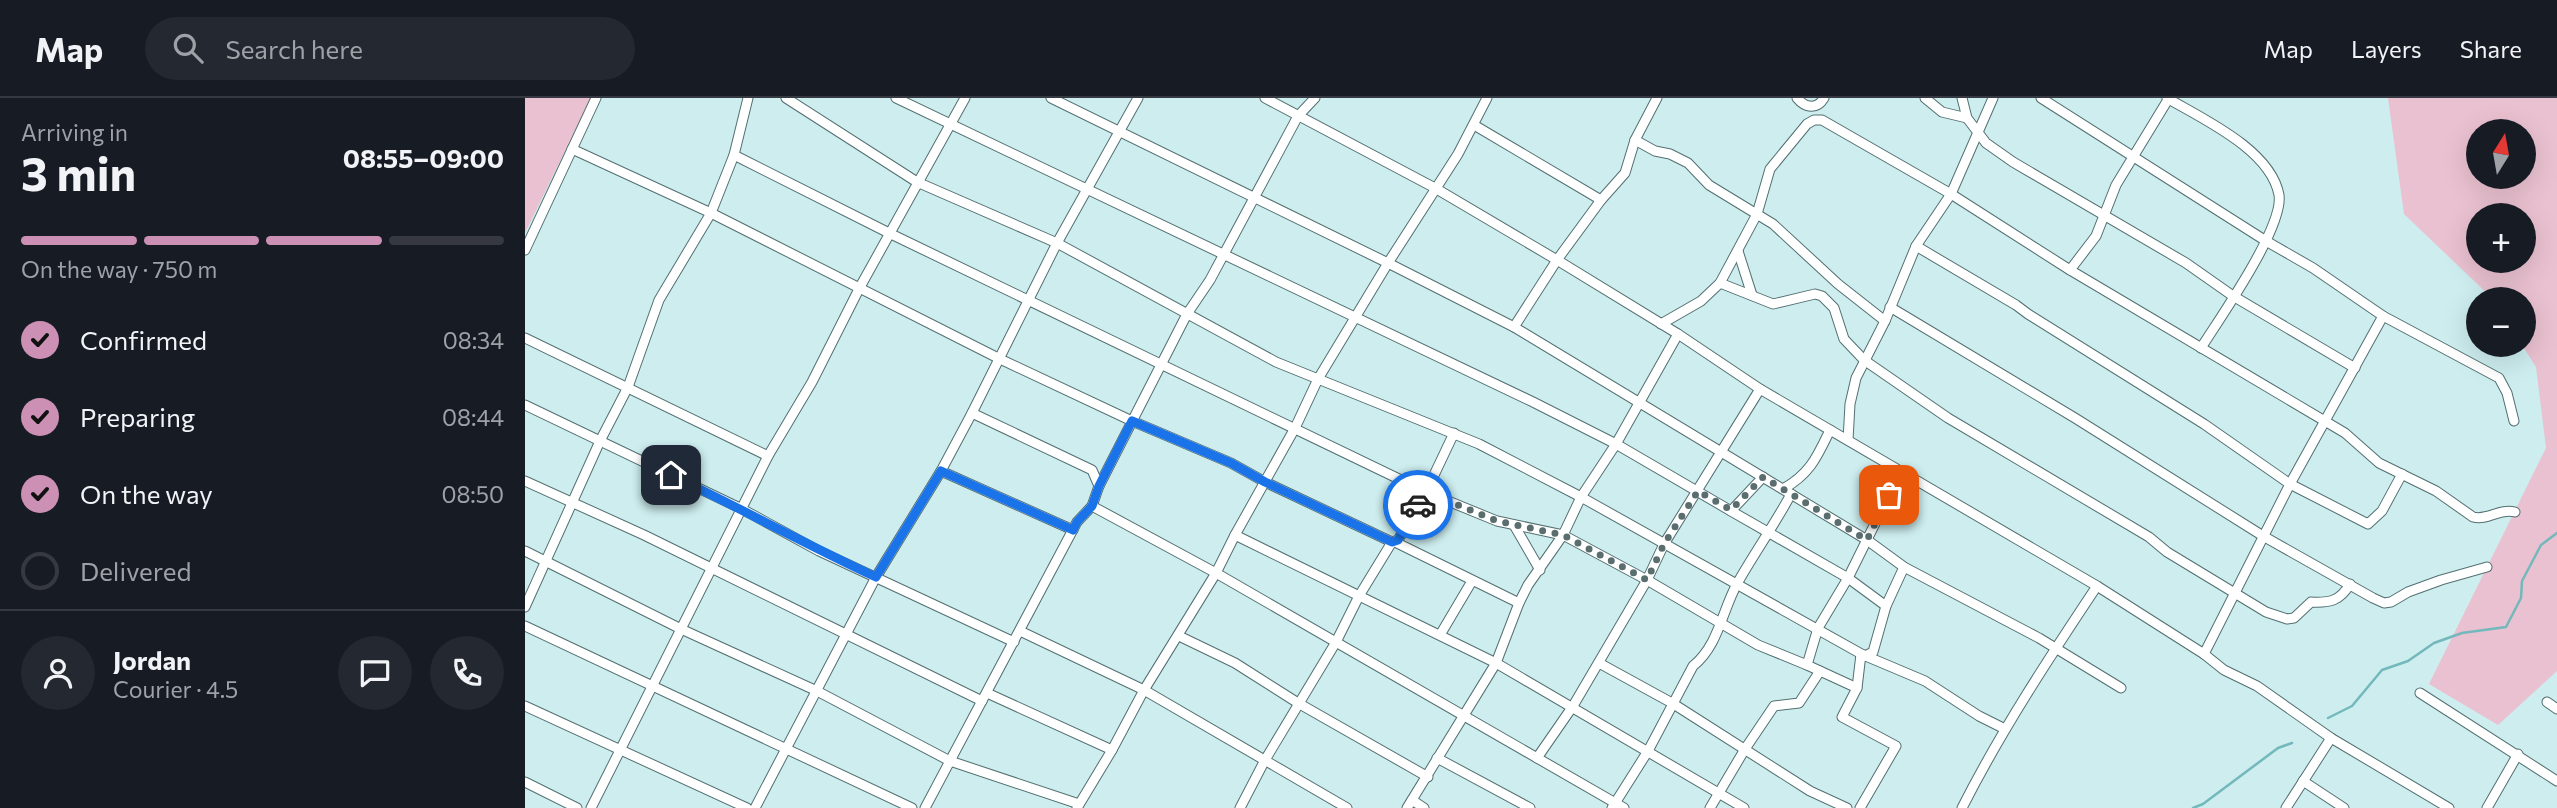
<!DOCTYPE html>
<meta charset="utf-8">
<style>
:root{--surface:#171b24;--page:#242831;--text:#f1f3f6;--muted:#9ea1a6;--line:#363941;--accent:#cc90b4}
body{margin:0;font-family:Commissioner,sans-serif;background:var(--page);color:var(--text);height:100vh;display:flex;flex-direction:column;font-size:26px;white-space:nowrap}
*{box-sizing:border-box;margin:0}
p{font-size:23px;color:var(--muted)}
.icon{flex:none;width:38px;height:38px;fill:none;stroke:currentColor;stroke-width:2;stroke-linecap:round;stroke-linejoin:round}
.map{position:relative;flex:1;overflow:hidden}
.sheet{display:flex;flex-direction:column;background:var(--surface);width:525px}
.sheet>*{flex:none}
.needle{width:46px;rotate:11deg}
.fabs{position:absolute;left:1941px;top:21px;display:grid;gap:14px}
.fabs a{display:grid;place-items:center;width:70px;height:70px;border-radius:50%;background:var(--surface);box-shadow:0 7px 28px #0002;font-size:35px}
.pin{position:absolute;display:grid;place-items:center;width:60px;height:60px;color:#fff;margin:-30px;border-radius:14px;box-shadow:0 4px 10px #0006}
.courier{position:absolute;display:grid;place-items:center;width:70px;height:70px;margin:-35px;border:5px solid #1a73e8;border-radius:50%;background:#fff;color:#222;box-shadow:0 2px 9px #0007}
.summary em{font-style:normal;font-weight:700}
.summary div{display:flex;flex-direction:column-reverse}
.summary{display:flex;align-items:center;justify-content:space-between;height:119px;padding:0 21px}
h1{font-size:46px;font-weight:700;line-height:52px}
.bar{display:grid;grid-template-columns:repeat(4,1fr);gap:10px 7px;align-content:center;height:84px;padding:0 21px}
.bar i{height:9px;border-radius:5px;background:var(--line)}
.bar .on{background:var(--accent)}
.bar p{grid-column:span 4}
.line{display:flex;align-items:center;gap:18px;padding:0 21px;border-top:2px solid var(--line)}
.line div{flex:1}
.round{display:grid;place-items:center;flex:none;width:74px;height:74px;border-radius:37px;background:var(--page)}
ol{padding:0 21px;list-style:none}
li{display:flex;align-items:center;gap:21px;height:77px}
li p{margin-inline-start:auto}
li .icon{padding:7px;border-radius:50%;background:var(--accent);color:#111;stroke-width:4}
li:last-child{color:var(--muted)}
li i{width:38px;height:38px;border:4px solid var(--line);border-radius:50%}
header{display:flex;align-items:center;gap:42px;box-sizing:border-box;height:98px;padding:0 35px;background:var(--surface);border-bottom:2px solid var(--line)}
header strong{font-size:33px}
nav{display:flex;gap:38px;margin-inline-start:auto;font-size:24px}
.search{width:490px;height:63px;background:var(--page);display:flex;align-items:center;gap:18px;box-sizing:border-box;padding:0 24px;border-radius:38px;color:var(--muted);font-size:26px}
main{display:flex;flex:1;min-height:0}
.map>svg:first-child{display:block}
.green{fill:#eac1d0;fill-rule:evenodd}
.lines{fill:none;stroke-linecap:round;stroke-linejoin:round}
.stream{stroke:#73b8bc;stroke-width:2.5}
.street-casing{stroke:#536f71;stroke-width:11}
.street{stroke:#fff;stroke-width:9}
.done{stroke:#5b6e6f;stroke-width:7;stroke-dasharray:0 12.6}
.route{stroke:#1a73e8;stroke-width:9}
</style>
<header>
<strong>Map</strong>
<div class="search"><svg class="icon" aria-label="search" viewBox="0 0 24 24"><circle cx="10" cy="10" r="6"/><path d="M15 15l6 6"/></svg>Search here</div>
<nav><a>Map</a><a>Layers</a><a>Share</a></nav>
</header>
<main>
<section class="sheet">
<div class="summary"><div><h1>3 min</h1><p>Arriving in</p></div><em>08:55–09:00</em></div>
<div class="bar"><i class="on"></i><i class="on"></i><i class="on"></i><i></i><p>On the way · 750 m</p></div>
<ol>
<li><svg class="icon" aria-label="check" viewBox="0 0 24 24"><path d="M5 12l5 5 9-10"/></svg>Confirmed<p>08:34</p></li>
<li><svg class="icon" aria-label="check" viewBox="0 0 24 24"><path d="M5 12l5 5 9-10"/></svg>Preparing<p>08:44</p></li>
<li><svg class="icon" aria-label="check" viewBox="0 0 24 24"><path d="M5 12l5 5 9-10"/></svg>On the way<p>08:50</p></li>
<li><i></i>Delivered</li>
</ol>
<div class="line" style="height:126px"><a class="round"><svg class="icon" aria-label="person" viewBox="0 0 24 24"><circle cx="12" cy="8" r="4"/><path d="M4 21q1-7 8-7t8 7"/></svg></a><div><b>Jordan</b><p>Courier · 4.5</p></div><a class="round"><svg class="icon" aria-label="chat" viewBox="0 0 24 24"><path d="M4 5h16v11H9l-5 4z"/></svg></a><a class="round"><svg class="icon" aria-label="phone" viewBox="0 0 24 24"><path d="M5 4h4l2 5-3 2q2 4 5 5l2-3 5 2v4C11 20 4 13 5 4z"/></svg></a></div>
</section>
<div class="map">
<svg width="2032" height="710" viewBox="0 0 2032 710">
<rect width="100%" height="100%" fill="#cdedee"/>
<g class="green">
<polygon points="0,0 66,0 0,135"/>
<path d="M 1863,0 L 2032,0 L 2032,573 L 1973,627 L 1904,586 L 2021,350 L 2011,269 L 1997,247 L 1998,201 L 1968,201 L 1879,116 ZM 1953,33 L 1998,33 L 1998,79 L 1953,79 ZM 1953,117 L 1998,117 L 1998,163 L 1953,163 Z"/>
</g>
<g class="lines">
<g class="stream">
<polyline points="1803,620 1827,608 1857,572 1883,563 1909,545 1937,535 1981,529 1996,500 1997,483 2016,447 2032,435"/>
<polyline points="1668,710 1678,706 1753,650 1767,645"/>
</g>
<defs>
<g id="street">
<polyline points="261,0 392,84 532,145 751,264 954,346 1056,399 1340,558 1348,554 1361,508 1379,469"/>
<polyline points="371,0 1008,304 1091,346 1206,413 1323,480 1361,508"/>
<polyline points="526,0 863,165 793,281 770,330 710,437 691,475 619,592 587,652 552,710"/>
<polyline points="740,0 910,90 1032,162 1153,236 1235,291 1572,488 1679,556 1699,572 1732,588 1806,640 1924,710"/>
<polyline points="962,0 933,56 863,165 989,229 1342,442 1379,469 1514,540 1596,590"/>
<path d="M 1272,0 C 1280,10 1292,12 1299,0"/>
<polyline points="1400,0 1417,14 1442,20"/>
<polyline points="1437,0 1442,20 1461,45 1488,64 1661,165 1708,198 1830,270"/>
<polyline points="1516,0 1741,143 1788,170 1858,218 1974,280 1982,295 1989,323"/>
<path d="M 1642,0 C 1678,21 1746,52 1754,97 C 1759,129 1695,220 1676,250"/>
<polyline points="949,27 1076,102"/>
<polyline points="1110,42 1130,53 1145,56 1163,65 1184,87 1248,126 1313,186 1360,223"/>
<polyline points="47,51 186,115 475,261 607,323 706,365 740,384 867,444 873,442 901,394 929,335"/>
<polyline points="209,57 366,136 901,394 972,423 1038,437 1122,482 1233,547 1282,567"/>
<polyline points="1391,148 1491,207 1503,216 1679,326 1765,386 1843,426 1857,413 1877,376"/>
<polyline points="0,152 71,0"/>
<polyline points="1213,153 1227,197"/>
<polyline points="1545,172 1571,138 1591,87 1644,0"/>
<path d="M 1195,185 L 1248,206 L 1290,196 L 1297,198 L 1309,210 L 1319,241 L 1339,262 L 1423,320 L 1624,439 L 1642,454 L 1741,514 L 1762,521 L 1769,520 L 1786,504 C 1805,505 1815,503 1825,486"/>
<polyline points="1365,209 1550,320 1738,438 1848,500 1859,505 1866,504 1883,494 1916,482 1962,469"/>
<path d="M 1136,226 L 1176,203 L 1195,185 L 1232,116 L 1245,71 L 1282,26 L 1289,22 L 1297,22 L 1426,96 L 1545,172 L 1820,335 L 1854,365 L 1911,393 L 1948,419 C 1963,423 1974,410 1990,414"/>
<polyline points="989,229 1032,162 1076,102 1100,75 1110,42 1132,0"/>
<polyline points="0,240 243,358"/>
<polyline points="0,307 217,411 294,453 489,544"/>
<polyline points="1323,342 1325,306 1331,280 1360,223 1391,148 1426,96 1468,0"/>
<polyline points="416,373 548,432"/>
<polyline points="0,383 119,437 457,603"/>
<polyline points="574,388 662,216 685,182 773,18 790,0"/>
<path d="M 1258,391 C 1285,376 1292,359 1305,332"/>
<polyline points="567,408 691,475 1099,710"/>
<polyline points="1206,413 1238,379"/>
<polyline points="989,427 1015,472"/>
<polyline points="710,437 971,565 1219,710"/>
<polyline points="870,444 994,505"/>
<polyline points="0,453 156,531 292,593 425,663 554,706"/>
<polyline points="0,509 75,343 103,289 134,202 186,115 209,57 223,0"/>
<polyline points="0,528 387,710"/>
<polyline points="495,533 619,592 822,710"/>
<polyline points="915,537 947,483"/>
<polyline points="654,538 710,565 773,605 903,679"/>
<polyline points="1679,556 1765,386 1858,218"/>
<polyline points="1074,565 1147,605 1285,693 1322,710"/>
<polyline points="1295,573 1332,590"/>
<polyline points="462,595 587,652"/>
<polyline points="1895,595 2032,683"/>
<polyline points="2022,604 2032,611"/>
<polyline points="0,608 222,710"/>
<polyline points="912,660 1005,710"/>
<polyline points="1012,660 1048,608 1122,482 1139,446 1235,291"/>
<polyline points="1778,683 1819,710"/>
<polyline points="0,684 52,710"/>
<polyline points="887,702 899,710"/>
<polyline points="66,710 243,358 287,284 335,189 440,0"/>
<polyline points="230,710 351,479 416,373 447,315 532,145 613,0"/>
<polyline points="400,710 552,424 567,408 574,388 567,372 447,315"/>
<polyline points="715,710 740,662 811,544 834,498 867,444"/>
<polyline points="882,710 971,565 994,505 1003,487 1038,437 1056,399 1091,346 1153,236"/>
<path d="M 1087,710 L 1123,653 L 1168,568 C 1194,547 1197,512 1213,484 C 1230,454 1250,426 1266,396"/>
<polyline points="1185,710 1220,651 1249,608 1274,605 1295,573 1282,567 1293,530 1323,480 1375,375"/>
<polyline points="1335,710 1371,648 1317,619 1332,590 1336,556 1400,583 1454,618 1480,631"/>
<path d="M 1437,710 C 1476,633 1524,560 1572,488"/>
<polyline points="1761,710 1806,640"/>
<polyline points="1962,710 1993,656"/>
</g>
</defs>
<use href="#street" class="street-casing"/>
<use href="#street" class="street"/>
</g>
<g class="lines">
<polyline class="done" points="893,407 901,394 972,423 1038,437 1122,482 1139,446 1173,393 1206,412 1238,379 1342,442 1364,397"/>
<path class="route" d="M 146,377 C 215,410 282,447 351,479 L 416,373 L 548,432 L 552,424 L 567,408 L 574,388 L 607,323 L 706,365 L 740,384 L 867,444 L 873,442 L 893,407"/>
</g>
</svg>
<div class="fabs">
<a><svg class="needle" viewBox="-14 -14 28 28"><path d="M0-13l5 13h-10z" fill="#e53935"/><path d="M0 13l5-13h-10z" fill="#9ea1a6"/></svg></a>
<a>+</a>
<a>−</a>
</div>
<div class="pin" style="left:1364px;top:397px;background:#ea580c"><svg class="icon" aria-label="bag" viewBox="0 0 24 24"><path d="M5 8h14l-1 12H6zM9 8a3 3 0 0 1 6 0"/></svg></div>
<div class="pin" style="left:146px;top:377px;background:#1f2937"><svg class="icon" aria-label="home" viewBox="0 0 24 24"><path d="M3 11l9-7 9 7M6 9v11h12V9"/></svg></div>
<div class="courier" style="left:893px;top:407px"><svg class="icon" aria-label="car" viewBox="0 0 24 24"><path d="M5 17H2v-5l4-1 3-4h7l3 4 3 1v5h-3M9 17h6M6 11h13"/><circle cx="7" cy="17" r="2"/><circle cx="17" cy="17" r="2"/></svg></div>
</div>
</main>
